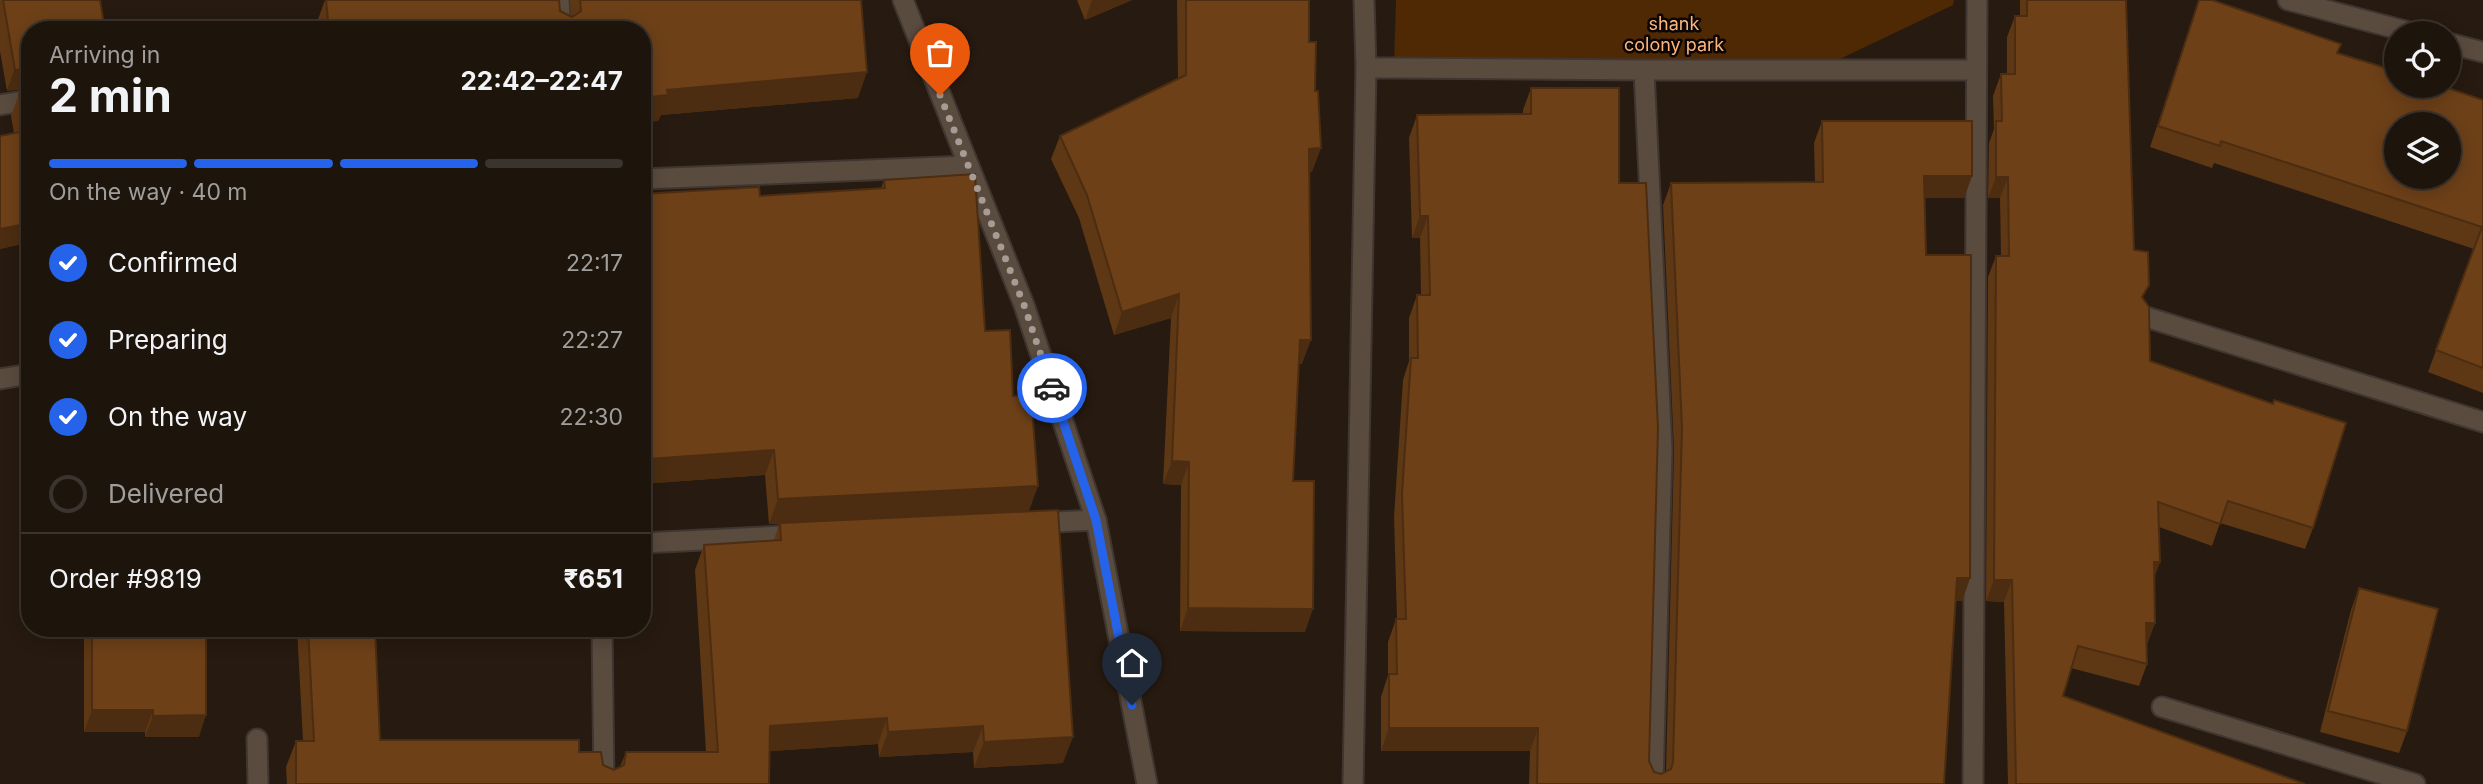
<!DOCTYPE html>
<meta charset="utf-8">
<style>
:root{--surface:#1d140c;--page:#251d15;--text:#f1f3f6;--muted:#a09e9d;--line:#3b332d;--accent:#2563eb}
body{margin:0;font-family:Inter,sans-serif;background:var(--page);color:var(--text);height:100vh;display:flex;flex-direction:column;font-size:26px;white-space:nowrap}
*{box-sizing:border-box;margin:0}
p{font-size:23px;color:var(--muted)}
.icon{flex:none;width:38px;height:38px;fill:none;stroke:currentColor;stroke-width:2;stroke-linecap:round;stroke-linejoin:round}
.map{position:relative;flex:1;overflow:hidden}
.drawer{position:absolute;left:21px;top:21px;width:630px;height:616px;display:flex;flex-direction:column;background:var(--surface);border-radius:28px;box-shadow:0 4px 18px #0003,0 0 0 2px var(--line)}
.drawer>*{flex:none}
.tools{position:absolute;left:2384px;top:21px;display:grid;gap:14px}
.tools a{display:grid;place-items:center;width:77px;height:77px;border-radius:50%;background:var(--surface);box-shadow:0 4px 18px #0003,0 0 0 2px var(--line);font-size:35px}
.pin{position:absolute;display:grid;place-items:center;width:60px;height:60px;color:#fff;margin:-72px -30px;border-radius:50% 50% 50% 0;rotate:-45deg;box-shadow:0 0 7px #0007}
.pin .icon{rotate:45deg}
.courier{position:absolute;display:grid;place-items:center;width:70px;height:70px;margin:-35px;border:5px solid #2563eb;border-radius:50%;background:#fff;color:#222;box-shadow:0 2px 9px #0007}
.headline em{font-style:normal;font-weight:700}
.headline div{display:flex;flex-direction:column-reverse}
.headline{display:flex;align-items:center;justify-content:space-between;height:119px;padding:0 28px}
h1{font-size:46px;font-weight:700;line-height:52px}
.bar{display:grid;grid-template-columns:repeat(4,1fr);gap:10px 7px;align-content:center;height:84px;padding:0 28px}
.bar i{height:9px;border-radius:5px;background:var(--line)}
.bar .current{background:var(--accent)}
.bar p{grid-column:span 4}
.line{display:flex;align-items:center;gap:18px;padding:0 28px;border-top:2px solid var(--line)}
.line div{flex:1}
ol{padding:0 28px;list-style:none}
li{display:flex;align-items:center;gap:21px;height:77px}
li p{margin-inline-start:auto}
li .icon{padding:7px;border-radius:50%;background:var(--accent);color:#fff;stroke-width:4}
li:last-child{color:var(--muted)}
li i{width:38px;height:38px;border:4px solid var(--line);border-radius:50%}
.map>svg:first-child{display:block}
.green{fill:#4f2904}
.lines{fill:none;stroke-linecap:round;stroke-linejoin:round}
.minor-casing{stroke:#403631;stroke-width:23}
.tertiary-casing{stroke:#403631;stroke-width:23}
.minor{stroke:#5a4b3f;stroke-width:19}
.tertiary{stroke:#5a4b3f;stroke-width:19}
.wall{fill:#5e3715}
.shaded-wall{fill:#4c2d11}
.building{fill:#6d4018;stroke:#4c2d11;stroke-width:2;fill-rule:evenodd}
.done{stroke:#a79c95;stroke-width:7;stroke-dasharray:0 12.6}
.route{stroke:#2563eb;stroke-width:9}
.labels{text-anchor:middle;stroke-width:5;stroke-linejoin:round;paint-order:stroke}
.park-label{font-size:18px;fill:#feb57c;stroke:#0b0603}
</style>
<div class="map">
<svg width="2483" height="784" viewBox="0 0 2483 784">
<rect width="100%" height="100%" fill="#271a10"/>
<polygon class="green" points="1396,0 1954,0 1953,5 1821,68 1394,68"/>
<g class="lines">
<defs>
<g id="minor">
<polyline points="559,0 561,30"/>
<polyline points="1364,0 1366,68"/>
<polyline points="2288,0 2413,33"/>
<polyline points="2448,43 2483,52"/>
<polyline points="1644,70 1976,70"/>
<polyline points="0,105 30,100"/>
<polyline points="642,179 968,166"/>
<polyline points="2146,317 2483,422"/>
<polyline points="0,379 30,374"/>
<polyline points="1035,523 1096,520"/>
<polyline points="642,543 802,535"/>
<polyline points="602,628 604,784"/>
<polyline points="2162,707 2415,784"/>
<polyline points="257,739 258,784"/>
<polyline points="1353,784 1366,68 1394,68 1644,70 1662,450 1653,784"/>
<polyline points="1973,784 1977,0"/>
</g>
<polyline id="tertiary" points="903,0 1024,305 1096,520 1147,784"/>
</defs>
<use href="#minor" class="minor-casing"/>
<use href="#tertiary" class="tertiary-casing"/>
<use href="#minor" class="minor"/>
<use href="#tertiary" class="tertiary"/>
</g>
<g class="wall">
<polygon points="0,0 100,0 30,30 7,91 0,51"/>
<polygon points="325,0 559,0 560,11 571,16 570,0 861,0 858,98 661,115 658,121 642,122 642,30 317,30 317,22"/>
<polygon points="1077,0 1132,0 1085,20"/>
<polygon points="1177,0 1309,0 1312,172 1309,172 1302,364 1299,364 1293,481 1305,632 1180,631 1181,485 1163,484 1171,318 1114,335 1079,218 1051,159 1060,136 1178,79"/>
<polygon points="2020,0 2126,0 2134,250 2143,299 2150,361 2313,528 2305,549 2220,523 2212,546 2159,527 2160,562 2154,578 2155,623 2147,644 2147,664 2139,686 2071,668 2063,696 2305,784 2008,784 2004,602 1986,601 1988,277 1996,256 2001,256 2000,198 1988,198 1989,143 1994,129 1993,96 2001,74 2007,74 2007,37 2015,16 2020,16"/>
<polygon points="2199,0 2337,53 2483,100 2483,393 2428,372 2474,249 2214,163 2212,168 2150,147"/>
<polygon points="1531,88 1619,183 1649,761 1654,772 1661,774 1666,772 1674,450 1663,205 1671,183 1815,182 1814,143 1822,121 1972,176 1964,198 1924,198 1926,255 1970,578 1962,601 1956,601 1944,784 1529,784 1530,751 1381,751 1381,697 1388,675 1388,642 1396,619 1397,619 1394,517 1403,380 1409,361 1409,318 1417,295 1421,295 1420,238 1412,238 1409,138 1417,115 1523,114 1523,110"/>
<polygon points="30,92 30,242 0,249 14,133 11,116 19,94"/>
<polygon points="884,180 985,331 1013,396 1063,763 974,768 973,752 879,757 878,744 770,751 769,784 287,784 286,767 296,741 303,741 297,628 375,628 380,740 579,752 614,770 620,767 626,752 706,752 695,570 704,545 774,540 779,524 769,524 765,475 642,484 642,194 760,196 881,188"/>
<polygon points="2359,588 2407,731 2399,753 2320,732 2351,610"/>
<polygon points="84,628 206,628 199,737 145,737 145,732 84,732"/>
</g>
<g class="shaded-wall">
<polygon points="1092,0 1132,0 1085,20"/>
<polygon points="30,68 30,89 7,91 15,70"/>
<polygon points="867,72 858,98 661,115 658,121 642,122 642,98 667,90"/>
<polygon points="1321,148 1312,172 1301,172 1309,149"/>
<polygon points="1924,176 1972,176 1964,198 1916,198"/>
<polygon points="1996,177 2008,177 2000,198 1988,198"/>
<polygon points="1420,216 1428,216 1420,238 1412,238"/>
<polygon points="30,223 30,242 0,249 0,229"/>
<polygon points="1179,294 1171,318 1114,335 1122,312"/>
<polygon points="1300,340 1311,340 1302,364 1291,364"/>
<polygon points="642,447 647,447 642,461"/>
<polygon points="774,450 765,475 642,484 642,475 648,459"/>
<polygon points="1172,461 1189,462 1181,485 1163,484"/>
<polygon points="1038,486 1029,511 769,524 778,499"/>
<polygon points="2154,562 2160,562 2152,584"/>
<polygon points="1957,578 1970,578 1962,601 1949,601"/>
<polygon points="1994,580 2012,580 2004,602 1986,601"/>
<polygon points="1188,608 1313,609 1305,632 1180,631"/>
<polygon points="2146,623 2155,623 2147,644 2138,644"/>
<polygon points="92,710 153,710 145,732 84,732"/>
<polygon points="206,715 199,737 145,737 153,716"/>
<polygon points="887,718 878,744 760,752 770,726"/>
<polygon points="983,726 973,752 879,757 888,732"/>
<polygon points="1389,728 1538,728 1530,751 1381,751"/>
<polygon points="1073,737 1063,763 974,768 984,742"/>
</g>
<g class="building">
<polygon points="3,0 100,0 105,30 30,30 30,68 15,70"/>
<polygon points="326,0 559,0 560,11 572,17 581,11 580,0 861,0 867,72 667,90 668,95 642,98 642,30 329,30"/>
<polygon points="1186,0 1309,0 1309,42 1316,42 1315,91 1318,91 1321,148 1309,149 1311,340 1300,340 1293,481 1314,481 1313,609 1188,608 1189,462 1172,461 1179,294 1122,312 1087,195 1060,136 1186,75"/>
<polygon points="2027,0 2126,0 2134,250 2148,252 2149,285 2142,297 2149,307 2150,361 2273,404 2274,400 2346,423 2313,528 2228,501 2220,524 2158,502 2160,562 2154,562 2155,623 2146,623 2147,664 2078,646 2063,696 2305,784 2016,784 2012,580 1994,580 1996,256 2009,256 2008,177 1996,177 1996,121 2002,121 2001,74 2015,74 2015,16 2027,16"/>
<path d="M 2199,0 L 2212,0 L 2341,44 L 2337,53 L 2396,71 L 2396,86 L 2442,86 L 2483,100 L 2483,368 L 2436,350 L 2482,227 L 2221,141 L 2220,146 L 2158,126 ZM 2396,124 L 2448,124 L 2448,177 L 2396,177 Z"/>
<polygon points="1531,88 1619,88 1619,183 1646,183 1658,428 1649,761 1654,772 1661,774 1671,769 1673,762 1682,428 1671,183 1823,182 1822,121 1972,121 1972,176 1924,176 1926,255 1971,255 1970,578 1957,578 1944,784 1537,784 1538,728 1389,728 1389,674 1397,674 1396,619 1406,619 1402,494 1411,358 1418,358 1417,295 1430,295 1428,216 1420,216 1417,115 1531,114"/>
<polygon points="30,92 30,223 0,229 0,136 25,131 19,94"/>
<polygon points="975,174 985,331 1010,330 1013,396 1031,395 1038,486 778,499 774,450 648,459 647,447 642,447 642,194 759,187 760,196 885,188 884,180"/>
<polygon points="1058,510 1073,737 984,742 983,726 888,732 887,718 770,726 769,784 296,784 296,741 314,741 308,628 375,628 380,740 579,740 579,752 601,752 603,765 614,770 624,765 626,752 718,752 704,545 781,540 780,523"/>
<polygon points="2359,588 2438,609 2407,731 2328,711"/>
<polygon points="92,628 206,628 206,715 153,716 153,710 92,710"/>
</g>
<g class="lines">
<polyline class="done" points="940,95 1024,305 1052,388"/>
<polyline class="route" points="1052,388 1096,520 1132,705"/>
</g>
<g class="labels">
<g class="park-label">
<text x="1674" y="30">shank<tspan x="1674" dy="21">colony park</tspan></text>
</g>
</g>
</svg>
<div class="tools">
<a><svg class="icon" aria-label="locate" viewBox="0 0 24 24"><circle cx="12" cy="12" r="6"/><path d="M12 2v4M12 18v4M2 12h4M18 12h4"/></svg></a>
<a><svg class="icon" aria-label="layers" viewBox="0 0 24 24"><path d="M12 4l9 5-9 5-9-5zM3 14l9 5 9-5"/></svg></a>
</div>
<div class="pin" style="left:940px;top:95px;background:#ea580c"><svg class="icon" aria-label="bag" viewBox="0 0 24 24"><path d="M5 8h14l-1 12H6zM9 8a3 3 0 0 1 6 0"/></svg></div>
<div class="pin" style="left:1132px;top:705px;background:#1f2937"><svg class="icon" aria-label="home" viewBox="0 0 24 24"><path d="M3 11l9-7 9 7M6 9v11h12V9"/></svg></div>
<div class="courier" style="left:1052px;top:388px"><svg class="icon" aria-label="car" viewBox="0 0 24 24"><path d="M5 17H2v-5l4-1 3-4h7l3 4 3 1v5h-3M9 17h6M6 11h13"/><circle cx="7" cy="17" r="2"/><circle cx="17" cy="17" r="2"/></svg></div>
<section class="drawer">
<div class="headline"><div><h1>2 min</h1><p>Arriving in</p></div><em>22:42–22:47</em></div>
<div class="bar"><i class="current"></i><i class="current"></i><i class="current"></i><i></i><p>On the way · 40 m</p></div>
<ol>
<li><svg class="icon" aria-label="check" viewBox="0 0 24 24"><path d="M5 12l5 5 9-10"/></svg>Confirmed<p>22:17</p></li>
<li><svg class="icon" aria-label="check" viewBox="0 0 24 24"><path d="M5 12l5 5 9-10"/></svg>Preparing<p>22:27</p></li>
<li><svg class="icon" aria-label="check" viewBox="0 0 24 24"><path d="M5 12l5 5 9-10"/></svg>On the way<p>22:30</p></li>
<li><i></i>Delivered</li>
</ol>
<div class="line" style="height:91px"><div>Order #9819</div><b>₹651</b></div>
</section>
</div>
